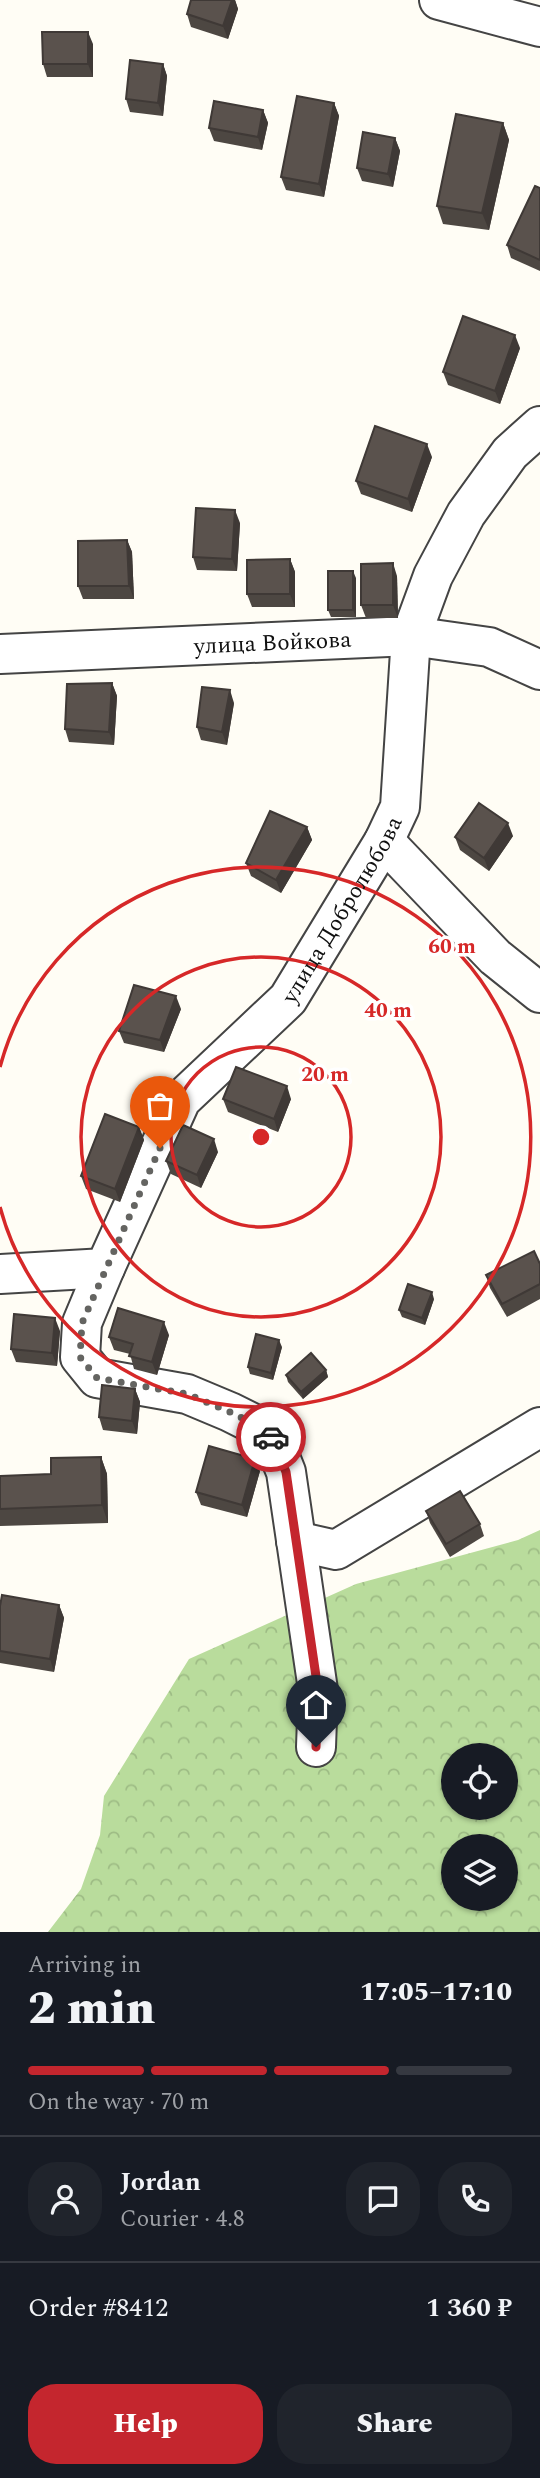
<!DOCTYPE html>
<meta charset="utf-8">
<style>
:root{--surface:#171b24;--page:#20242c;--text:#f1f3f6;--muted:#9ea1a6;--line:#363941;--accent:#c4262e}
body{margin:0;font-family:Spectral,serif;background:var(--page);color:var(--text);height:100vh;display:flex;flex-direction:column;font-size:26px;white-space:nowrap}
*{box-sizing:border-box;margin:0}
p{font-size:23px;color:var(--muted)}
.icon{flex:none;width:38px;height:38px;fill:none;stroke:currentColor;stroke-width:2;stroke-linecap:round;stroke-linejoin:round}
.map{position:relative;height:1932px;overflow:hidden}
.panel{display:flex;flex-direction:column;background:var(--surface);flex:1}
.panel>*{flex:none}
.buttons{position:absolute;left:441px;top:1743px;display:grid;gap:14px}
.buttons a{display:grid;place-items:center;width:77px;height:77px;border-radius:50%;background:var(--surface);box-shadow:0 2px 5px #0004;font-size:35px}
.pin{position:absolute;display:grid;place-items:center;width:60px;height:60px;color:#fff;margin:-72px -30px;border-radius:50% 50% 50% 0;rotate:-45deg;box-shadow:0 0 7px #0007}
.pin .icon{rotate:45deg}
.courier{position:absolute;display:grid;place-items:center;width:70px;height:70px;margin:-35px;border:5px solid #c4262e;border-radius:50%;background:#fff;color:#222;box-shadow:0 2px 9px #0007}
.headline em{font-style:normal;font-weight:800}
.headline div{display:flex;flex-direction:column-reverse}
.headline{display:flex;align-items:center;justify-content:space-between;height:119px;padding:0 28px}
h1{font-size:46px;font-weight:800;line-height:52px}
.bar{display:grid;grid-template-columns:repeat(4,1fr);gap:10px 7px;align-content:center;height:84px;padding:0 28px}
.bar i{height:9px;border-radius:5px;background:var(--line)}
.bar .current{background:var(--accent)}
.bar p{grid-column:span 4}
.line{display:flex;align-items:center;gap:18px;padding:0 28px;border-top:2px solid var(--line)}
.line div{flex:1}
.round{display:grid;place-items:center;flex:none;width:74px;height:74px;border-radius:28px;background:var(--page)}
.cta{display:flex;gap:14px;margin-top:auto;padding:14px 28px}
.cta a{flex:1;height:80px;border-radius:28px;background:var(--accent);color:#fff;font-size:28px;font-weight:800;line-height:80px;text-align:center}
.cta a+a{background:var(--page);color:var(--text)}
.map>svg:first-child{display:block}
.forest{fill:url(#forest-crowns);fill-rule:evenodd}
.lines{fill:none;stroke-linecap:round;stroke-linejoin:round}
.minor-casing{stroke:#444;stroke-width:42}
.minor{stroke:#fff;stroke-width:38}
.wall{fill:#4d4742}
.shaded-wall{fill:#3f3936}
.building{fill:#5a524d;stroke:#3f3936;stroke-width:2}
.done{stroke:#646461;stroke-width:7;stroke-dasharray:0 12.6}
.route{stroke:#c4262e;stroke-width:9}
.ring{fill:none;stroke:#d62828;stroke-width:3.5}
.labels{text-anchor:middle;stroke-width:7;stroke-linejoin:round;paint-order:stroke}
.street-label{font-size:23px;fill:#111;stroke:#fff}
.centre{fill:#d62828;stroke:#fff;stroke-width:3.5}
.ring-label{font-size:21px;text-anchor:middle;font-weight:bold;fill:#d62828;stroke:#fff;stroke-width:7;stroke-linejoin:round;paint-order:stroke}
</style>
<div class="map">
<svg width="540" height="1932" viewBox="0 0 540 1932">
<defs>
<pattern id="forest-crowns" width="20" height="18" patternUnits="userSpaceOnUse" patternTransform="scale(1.75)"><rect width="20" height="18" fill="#b9dc9c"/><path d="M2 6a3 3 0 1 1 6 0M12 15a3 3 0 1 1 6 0" fill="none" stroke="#9ebc85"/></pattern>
</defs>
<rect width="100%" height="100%" fill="#fffdf5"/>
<path class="forest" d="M 540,1530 L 540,1932 L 48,1932 L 81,1889 L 100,1835 L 104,1796 L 189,1659 L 356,1584 L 518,1540 ZM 453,1755 L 506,1755 L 506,1808 L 453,1808 ZM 453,1846 L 506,1846 L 506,1899 L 453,1899 Z"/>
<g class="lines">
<defs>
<g id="minor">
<polyline points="439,0 540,27"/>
<path id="s1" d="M 0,654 L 411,636 L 489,647 L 540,670"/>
<polyline points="384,841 495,957 540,993"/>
<polyline points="105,1268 82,1323 80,1357 97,1378 187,1394 230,1412 270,1432 286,1472 318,1690 316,1747"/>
<path id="s2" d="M 0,1274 L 105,1268 L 181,1100 L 288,999 L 384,841 L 400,807 L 411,636 L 433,576 L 466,514 L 510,453 L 540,426"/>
<polyline points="296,1541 336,1550 540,1427"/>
</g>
</defs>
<use href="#minor" class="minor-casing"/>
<use href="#minor" class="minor"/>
</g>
<g class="wall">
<polygon points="191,0 235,0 238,9 228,39 191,27 187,14"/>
<polygon points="93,44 93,77 47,77 43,64"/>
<polygon points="163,64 167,76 163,116 130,112 126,99"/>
<polygon points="334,103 339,116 324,197 286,190 281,177"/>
<polygon points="263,110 268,123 262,150 214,141 209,128"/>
<polygon points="503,123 509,140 489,230 443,224 437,206"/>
<polygon points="395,138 400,151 393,187 362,181 357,168"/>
<polygon points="540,188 540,271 511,258 507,245"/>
<polygon points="520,348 500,404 448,385 443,372"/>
<polygon points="432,457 412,512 361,494 356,481"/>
<polygon points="240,523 237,571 197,570 193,557"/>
<polygon points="127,540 132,552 134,599 83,599 78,586"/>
<polygon points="290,559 295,572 295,607 252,607 247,594"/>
<polygon points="397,576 398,618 366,618 361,605"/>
<polygon points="356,578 356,617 331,617 328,610"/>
<polygon points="112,683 117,696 114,745 69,742 65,729"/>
<polygon points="234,703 227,745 201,740 197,727"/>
<polygon points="307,827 312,840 281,893 251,876 246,863"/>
<polygon points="513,836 489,871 460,850 455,837"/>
<polygon points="181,1009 164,1052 124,1043 119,1031"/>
<polygon points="223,1099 291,1099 278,1132 228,1112"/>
<polygon points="139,1127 144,1140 120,1202 86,1189 81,1176"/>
<polygon points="218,1152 201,1188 171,1174 166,1161"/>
<polygon points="540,1264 540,1299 507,1317 490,1288 486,1275"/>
<polygon points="434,1299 425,1325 402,1317 399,1310"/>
<polygon points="60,1331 57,1366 16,1362 11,1349"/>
<polygon points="169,1335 157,1375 134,1369 130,1354 114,1350 109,1337"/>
<polygon points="282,1347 273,1380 250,1374 248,1367"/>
<polygon points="326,1370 328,1377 303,1399 288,1382 286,1375"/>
<polygon points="135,1389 140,1402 137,1434 103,1430 99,1417"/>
<polygon points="101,1457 107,1474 108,1523 0,1526 0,1476 51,1474"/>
<polygon points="260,1471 247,1517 201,1505 196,1492"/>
<polygon points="426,1511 480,1524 484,1536 450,1557 430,1523"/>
<polygon points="59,1605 64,1618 54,1672 0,1663 0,1606"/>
</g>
<g class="shaded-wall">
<polygon points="232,0 235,0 238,9 228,39 223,26"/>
<polygon points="88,32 93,44 93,77 88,64"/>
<polygon points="163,64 167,76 163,116 158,103"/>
<polygon points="334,103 339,116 324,197 319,184"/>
<polygon points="263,110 268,123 262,150 258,137"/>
<polygon points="503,123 509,140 489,230 482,213"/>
<polygon points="395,138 400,151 393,187 388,174"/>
<polygon points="515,335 520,348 500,404 495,391"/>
<polygon points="427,444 432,457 412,512 408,499"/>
<polygon points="235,510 240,523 237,571 232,559"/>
<polygon points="127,540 132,552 134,599 129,586"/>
<polygon points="290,559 295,572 295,607 290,594"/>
<polygon points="393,563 397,576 398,618 393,605"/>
<polygon points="353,571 356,578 356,617 353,610"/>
<polygon points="112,683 117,696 114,745 109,732"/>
<polygon points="230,690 234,703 227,745 222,732"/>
<polygon points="508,823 513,836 489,871 484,858"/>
<polygon points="307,827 312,840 281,893 276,880"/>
<polygon points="176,996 181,1009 164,1052 160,1040"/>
<polygon points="287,1086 291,1099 278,1132 274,1119"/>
<polygon points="139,1127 144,1140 120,1202 115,1189"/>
<polygon points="214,1139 218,1152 201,1188 197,1175"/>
<polygon points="432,1292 434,1299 425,1325 422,1318"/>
<polygon points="55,1318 60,1331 57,1366 52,1353"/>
<polygon points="164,1322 169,1335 157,1375 152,1362"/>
<polygon points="279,1340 282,1347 273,1380 271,1373"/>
<polygon points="326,1370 328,1377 303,1399 301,1392"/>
<polygon points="135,1389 140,1402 137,1434 132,1421"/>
<polygon points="101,1457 107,1474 108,1523 102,1505"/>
<polygon points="255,1459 260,1471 247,1517 242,1505"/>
<polygon points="59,1605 64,1618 54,1672 50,1659"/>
</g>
<g class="building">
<polygon points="191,0 232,0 223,26 187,14"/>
<polygon points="42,32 88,32 88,64 43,64"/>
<polygon points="130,60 163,64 158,103 126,99"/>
<polygon points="297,96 334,103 319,184 281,177"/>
<polygon points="214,101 263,110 258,137 209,128"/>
<polygon points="456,114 503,123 482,213 437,206"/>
<polygon points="363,132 395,138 388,174 357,168"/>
<polygon points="535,186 540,188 540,260 507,245"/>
<polygon points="463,316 515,335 495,391 443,372"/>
<polygon points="375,426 427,444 408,499 356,481"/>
<polygon points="196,508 235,510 232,559 193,557"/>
<polygon points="127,540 129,586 78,586 78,541"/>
<polygon points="290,559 290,594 247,594 247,560"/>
<polygon points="393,563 393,605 361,605 361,564"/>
<rect x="328" y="571" width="25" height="39"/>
<polygon points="112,683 109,732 65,729 67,684"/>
<polygon points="202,687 230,690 222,732 197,727"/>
<polygon points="479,803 508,823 484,858 455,837"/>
<polygon points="270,811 307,827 276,880 246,863"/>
<polygon points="134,985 176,996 160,1040 119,1031"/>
<polygon points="236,1067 287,1086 274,1119 223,1099"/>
<polygon points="105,1114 139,1127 115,1189 81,1176"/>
<polygon points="183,1125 214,1139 197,1175 166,1161"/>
<polygon points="534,1251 540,1264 540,1284 502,1304 486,1275"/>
<polygon points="408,1284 432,1292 422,1318 399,1310"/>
<polygon points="118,1308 164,1322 152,1362 129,1356 133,1344 109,1337"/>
<polygon points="14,1314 55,1318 52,1353 11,1349"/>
<polygon points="256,1334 279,1340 271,1373 248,1367"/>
<polygon points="311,1353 326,1370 301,1392 286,1375"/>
<polygon points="102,1385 135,1389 132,1421 99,1417"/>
<polygon points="209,1446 255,1459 242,1505 196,1492"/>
<polygon points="101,1457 102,1505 0,1509 0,1476 51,1474 51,1458"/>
<polygon points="460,1491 480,1524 446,1544 426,1511"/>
<polygon points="2,1595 59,1605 50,1659 0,1651 0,1606"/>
</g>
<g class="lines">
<polyline class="done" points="160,1148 82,1323 80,1357 97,1378 187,1394 230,1412 270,1432 271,1437"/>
<polyline class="route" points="271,1437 286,1472 318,1690 316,1747"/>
</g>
<g class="ring">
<circle cx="261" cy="1137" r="90"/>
<circle cx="261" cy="1137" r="180"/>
<path d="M0 1067A270 270 0 1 1 0 1207"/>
</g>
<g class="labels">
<g class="street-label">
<text dy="8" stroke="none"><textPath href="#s1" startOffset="273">улица Войкова</textPath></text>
<text dy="8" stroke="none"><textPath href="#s2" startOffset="541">улица Добролюбова</textPath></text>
</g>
</g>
<circle cx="261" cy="1137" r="10" class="centre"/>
<g class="ring-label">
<text x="452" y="953">60 m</text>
<text x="388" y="1017">40 m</text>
<text x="325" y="1081">20 m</text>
</g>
</svg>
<div class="buttons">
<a><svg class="icon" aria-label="locate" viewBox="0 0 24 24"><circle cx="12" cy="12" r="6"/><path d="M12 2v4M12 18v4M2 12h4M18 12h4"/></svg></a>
<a><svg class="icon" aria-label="layers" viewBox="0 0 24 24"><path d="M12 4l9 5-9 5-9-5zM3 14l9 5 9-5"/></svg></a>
</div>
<div class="pin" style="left:160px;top:1148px;background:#ea580c"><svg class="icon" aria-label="bag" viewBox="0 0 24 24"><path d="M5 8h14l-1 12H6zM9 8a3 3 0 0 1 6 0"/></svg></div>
<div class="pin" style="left:316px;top:1747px;background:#1f2937"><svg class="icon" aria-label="home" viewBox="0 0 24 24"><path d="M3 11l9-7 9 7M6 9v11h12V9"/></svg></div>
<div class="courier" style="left:271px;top:1437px"><svg class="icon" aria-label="car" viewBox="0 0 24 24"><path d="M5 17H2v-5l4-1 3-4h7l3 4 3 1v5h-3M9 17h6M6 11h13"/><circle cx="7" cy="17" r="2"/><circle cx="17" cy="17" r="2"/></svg></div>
</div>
<section class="panel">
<div class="headline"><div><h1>2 min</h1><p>Arriving in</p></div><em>17:05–17:10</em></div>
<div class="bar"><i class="current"></i><i class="current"></i><i class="current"></i><i></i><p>On the way · 70 m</p></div>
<div class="line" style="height:126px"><a class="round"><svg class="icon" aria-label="person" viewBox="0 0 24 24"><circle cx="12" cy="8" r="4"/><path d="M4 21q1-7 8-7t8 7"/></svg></a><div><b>Jordan</b><p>Courier · 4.8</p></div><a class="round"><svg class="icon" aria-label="chat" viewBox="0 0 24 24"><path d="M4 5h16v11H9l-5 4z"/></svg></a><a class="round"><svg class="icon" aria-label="phone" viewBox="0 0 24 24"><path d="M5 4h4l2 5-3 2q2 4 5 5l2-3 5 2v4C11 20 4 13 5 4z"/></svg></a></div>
<div class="line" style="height:91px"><div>Order #8412</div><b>1 360 ₽</b></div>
<div class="cta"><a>Help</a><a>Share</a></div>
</section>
